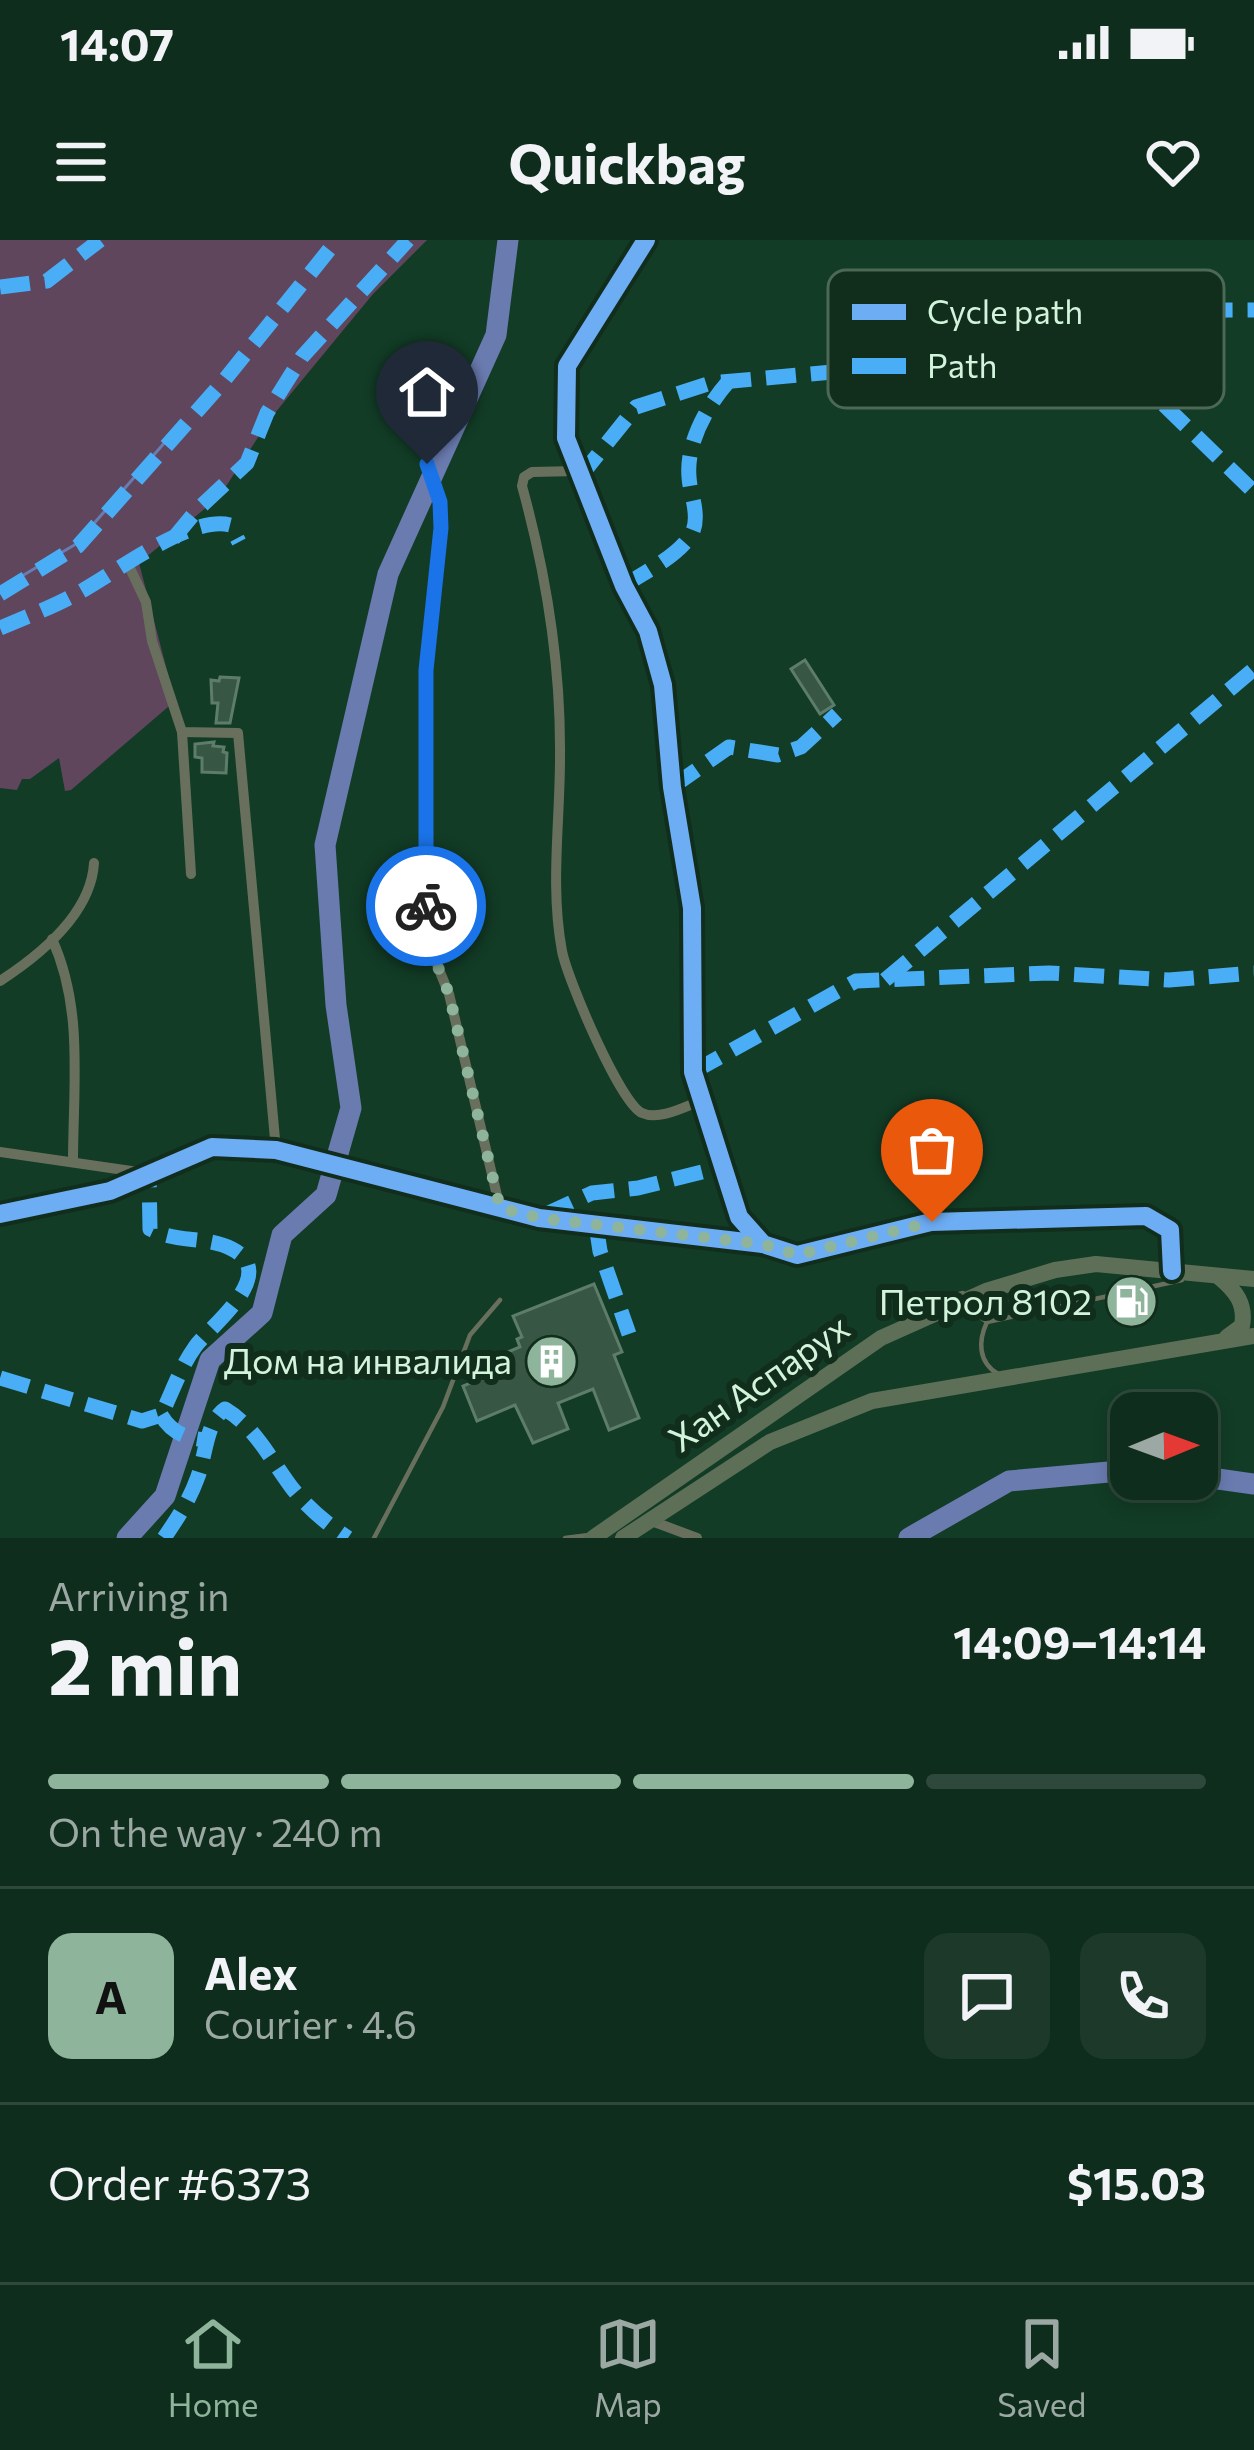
<!DOCTYPE html>
<meta charset="utf-8">
<style>
:root{--surface:#0e2d1c;--page:#1c3929;--text:#f1f3f6;--muted:#9ba8a3;--line:#2e493b;--accent:#8fb49c}
body{margin:0;font-family:Commissioner,sans-serif;background:var(--page);color:var(--text);height:100vh;display:flex;flex-direction:column;font-size:45px;white-space:nowrap}
*{box-sizing:border-box;margin:0}
p{font-size:39px;color:var(--muted)}
.icon{flex:none;width:66px;height:66px;fill:none;stroke:currentColor;stroke-width:2;stroke-linecap:round;stroke-linejoin:round}
.map{position:relative;height:1298px;overflow:hidden}
.drawer{display:flex;flex-direction:column;background:var(--surface);flex:1}
.drawer>*{flex:none}
.needle{width:78px;rotate:89deg}
.fabs{position:absolute;left:1110px;top:1152px;display:grid;gap:24px}
.fabs a{display:grid;place-items:center;width:108px;height:108px;border-radius:24px;background:var(--surface);box-shadow:0 6px 18px #0003,0 0 0 3px var(--line);font-size:60px}
.pin{position:absolute;display:grid;place-items:center;width:102px;height:102px;color:#fff;margin:-123px -51px;border-radius:50% 50% 50% 0;rotate:-45deg;box-shadow:0 0 12px #0007}
.pin .icon{rotate:45deg}
.courier{position:absolute;display:grid;place-items:center;width:120px;height:120px;margin:-60px;border:9px solid #1a73e8;border-radius:50%;background:#fff;color:#222;box-shadow:0 3px 15px #0007}
.headline em{font-style:normal;font-weight:700}
.headline div{display:flex;flex-direction:column-reverse}
.headline{display:flex;align-items:center;justify-content:space-between;height:204px;padding:0 48px}
h1{font-size:78px;font-weight:700;line-height:90px}
.bar{display:grid;grid-template-columns:repeat(4,1fr);gap:18px 12px;align-content:center;height:144px;padding:0 48px}
.bar i{height:15px;border-radius:9px;background:var(--line)}
.bar .on{background:var(--accent)}
.bar p{grid-column:span 4}
.line{display:flex;align-items:center;gap:30px;padding:0 48px;border-top:3px solid var(--line)}
.line div{flex:1}
.round{display:grid;place-items:center;flex:none;width:126px;height:126px;border-radius:24px;background:var(--page)}
.status{display:flex;justify-content:space-between;align-items:center;height:84px;padding:0 60px;background:var(--surface);direction:ltr}
.status svg{height:33px;fill:currentColor}
header{display:flex;justify-content:space-between;align-items:center;height:156px;padding:0 48px;background:var(--surface);font-size:54px;font-weight:700}
.dock{display:flex;justify-content:space-around;align-items:center;height:168px;border-top:3px solid var(--line);background:var(--surface);font-size:33px;color:var(--muted)}
.dock a{display:grid;justify-items:center;gap:6px}
.dock .on{color:var(--accent)}
.map>svg:first-child{display:block}
.green{fill:#5f465c}
.lines{fill:none;stroke-linecap:round;stroke-linejoin:round}
.stream{stroke:#6a7bb0;stroke-width:3}
.river{stroke:#6a7bb0;stroke-width:21}
.building{fill:#375644;stroke:#5d7d6a;stroke-width:3}
.lane{stroke:#68705d;stroke-width:4.5}
.street{stroke:#68705d;stroke-width:10}
.primary{stroke:#5e6f57;stroke-width:16}
.quiet{stroke:#49aef6;stroke-width:15;stroke-dasharray:30 15;stroke-linecap:butt}
.cycleway-casing{stroke:#112d1b;stroke-width:26}
.cycleway{stroke:#6dadf4;stroke-width:18}
.done{stroke:#8fb49c;stroke-width:12;stroke-dasharray:0 21.6}
.route{stroke:#1a73e8;stroke-width:15}
.labels{text-anchor:middle;stroke-width:12;stroke-linejoin:round;paint-order:stroke}
.poi-label{font-size:36px;fill:#d3f4dc;stroke:#112d1b;text-anchor:end}
.street-label{font-size:36px;fill:#d3f4dc;stroke:#112d1b}
.key{fill:#112d1b;stroke:#4b6955;stroke-width:3}
.key-label{font-size:33px;fill:#d3f4dc}
</style>
<div class="status"><b>14:07</b><svg viewBox="0 0 49 12"><path d="M0 12V9h3v3zM5 12V6h3v6zM10 12V3h3v9zM15 12V0h3v12zM26 1h20v11H26zM47 4h2v5h-2z"/></svg></div>
<header><svg class="icon" aria-label="menu" viewBox="0 0 24 24"><path d="M4 6h16M4 12h16M4 18h16"/></svg>Quickbag<svg class="icon" aria-label="heart" viewBox="0 0 24 24"><path d="M12 20l-8-8c-3-5 5-10 8-4 3-6 11-1 8 4z"/></svg></header>
<div class="map">
<svg width="1254" height="1298" viewBox="0 0 1254 1298">
<rect width="100%" height="100%" fill="#123c26"/>
<polygon class="green" points="0,0 427,0 373,54 270,179 219,257 139,323 175,461 71,550 65,551 59,518 30,539 22,539 17,550 0,548"/>
<g class="lines">
<polyline class="stream" points="0,349 76,304 173,193"/>
<g class="river">
<polyline points="1197,1236 1254,1244"/>
<polyline points="127,1298 165,1256 210,1120 262,1073 282,995 326,955 351,868 336,765 325,605 388,334 496,95 508,0"/>
<polyline points="909,1298 1009,1241 1131,1230"/>
</g>
</g>
<g class="building">
<polygon points="805,420 834,465 820,474 791,429"/>
<polygon points="220,437 239,438 230,483 216,483 218,463 212,463 211,440 219,441"/>
<polygon points="214,502 213,506 224,507 223,512 227,513 226,533 202,532 202,518 195,517 195,504"/>
<polygon points="594,1044 622,1112 614,1115 639,1178 609,1190 593,1149 558,1163 568,1189 533,1203 515,1165 477,1181 463,1146 478,1140 473,1126 520,1107 517,1099 522,1097 513,1076"/>
</g>
<g class="lines">
<g class="lane">
<polyline points="1141,1049 1182,1040"/>
<polyline points="963,1066 987,1082 1118,1054"/>
<polyline points="914,1075 933,1062 963,1053"/>
<path d="M 987,1082 C 978,1101 978,1122 998,1134"/>
<polyline points="374,1298 443,1167 470,1095 500,1060"/>
<polyline points="565,1298 589,1295"/>
</g>
<g class="street">
<polyline points="646,0 567,126 566,198 624,346 648,391 663,445 672,547 692,668 693,832 739,977 763,1004 797,1015 931,982 1146,976 1170,990 1172,1031"/>
<polyline points="427,223 440,262 441,288 426,430 425,662 429,705 449,754 500,968"/>
<path d="M 577,231 L 532,232 L 524,237 L 522,246 C 546,333 561,428 560,518 C 560,583 550,647 562,711 C 567,738 620,863 642,873 C 660,881 686,866 703,860"/>
<polyline points="128,324 146,362 152,401 182,492 238,493 276,910"/>
<polyline points="182,492 191,634"/>
<path d="M 52,699 C 84,769 73,846 73,922"/>
<path d="M 0,741 C 40,715 91,674 94,623"/>
<polyline points="0,912 145,933"/>
<polyline points="0,974 110,951 212,907 276,910 539,978 763,1004"/>
<polyline points="649,1280 697,1298"/>
</g>
<g class="primary">
<path d="M 1219,1037 C 1236,1051 1246,1064 1242,1086 L 1227,1097"/>
<polyline points="593,1298 881,1098 986,1051 1055,1030 1096,1024 1254,1039"/>
<polyline points="623,1298 770,1202 872,1161 1254,1096"/>
</g>
<g class="quiet">
<polyline points="0,47 47,41 100,0"/>
<polyline points="1067,71 1254,252"/>
<polyline points="579,238 636,167 711,143 876,128 920,95 1067,71 1254,70"/>
<polyline points="173,299 197,270 247,223 267,173 302,117 408,0"/>
<path d="M 624,346 C 644,332 679,316 692,293 C 701,275 690,256 689,237 C 686,203 707,166 728,142"/>
<polyline points="0,354 78,306 222,143 337,0"/>
<path d="M 0,388 C 26,377 53,367 78,353 C 115,333 190,275 230,285 L 239,302"/>
<polyline points="672,547 729,507 778,515 801,507 837,474"/>
<polyline points="885,740 1254,429"/>
<polyline points="693,832 856,741 1049,733 1169,740 1254,733"/>
<polyline points="544,975 592,953 638,948 722,927"/>
<polyline points="596,985 600,1011 629,1094"/>
<path d="M 0,1138 L 142,1181 L 161,1175 C 172,1153 180,1128 195,1107 C 209,1087 281,1034 232,1009 C 207,996 176,1003 150,989 L 149,933"/>
<path d="M 161,1175 C 172,1194 188,1199 209,1200"/>
<path d="M 164,1298 C 177,1279 189,1261 197,1239 C 206,1217 205,1183 225,1169 C 255,1187 271,1220 292,1248 C 308,1268 327,1284 348,1298"/>
</g>
<defs>
<g id="cycleway">
<polyline points="646,0 567,126 566,198 624,346 648,391 663,445 672,547 692,668 693,832 739,977 763,1004 797,1015 931,982 1146,976 1170,990 1172,1031"/>
<polyline points="0,974 110,951 212,907 276,910 539,978 763,1004"/>
</g>
</defs>
<use href="#cycleway" class="cycleway-casing"/>
<use href="#cycleway" class="cycleway"/>
</g>
<g class="lines">
<polyline class="done" points="426,666 429,705 449,754 500,968 539,978 763,1004 797,1015 932,982"/>
<polyline class="route" points="426,666 426,430 441,288 440,262 427,224"/>
</g>
<defs>
<symbol id="fuel-disc" viewBox="-11 -11 22 22"><circle r="9.5" fill="#8fb49c" stroke="#112d1b"/><path d="M-5.5-6h7V0h2V4h1.3V-2.5L3-4.5l.8-.8L6-3V5H2.5V1h-1V6h-7ZM-4.2-4.7v3.2H.2V-4.7Z" fill="#fff"/></symbol>
<symbol id="building-disc" viewBox="-11 -11 22 22"><circle r="9.5" fill="#8fb49c" stroke="#112d1b"/><path d="M-4-6H4V6H1V3H-1V6H-4ZM-2.5-4.3h1.7v1.8h-1.7ZM.8-4.3h1.7v1.8H.8ZM-2.5-1h1.7V.8h-1.7ZM.8-1h1.7V.8H.8Z" fill="#fff"/></symbol>
</defs>
<g fill-rule="evenodd">
<use href="#fuel-disc" x="1102" y="1032" width="59" height="59"/>
<use href="#building-disc" x="522" y="1092" width="59" height="59"/>
</g>
<g class="labels">
<g class="poi-label">
<text x="1092" y="1075">Петрол 8102</text>
<text x="512" y="1134">Дом на инвалида</text>
</g>
<g class="street-label">
<text transform="translate(759 1143) rotate(-35)" y="13">Хан Аспарух</text>
</g>
</g>
<rect x="828" y="30" width="396" height="138" rx="18" class="key"/>
<rect x="852" y="64" width="54" height="16" fill="#6dadf4"/>
<rect x="852" y="118" width="54" height="16" fill="#49aef6"/>
<g class="key-label">
<text x="927" y="84">Cycle path</text>
<text x="927" y="138">Path</text>
</g>
</svg>
<div class="fabs">
<a><svg class="needle" viewBox="-14 -14 28 28"><path d="M0-13l5 13h-10z" fill="#e53935"/><path d="M0 13l5-13h-10z" fill="#9ba8a3"/></svg></a>
</div>
<div class="pin" style="left:932px;top:982px;background:#ea580c"><svg class="icon" aria-label="bag" viewBox="0 0 24 24"><path d="M5 8h14l-1 12H6zM9 8a3 3 0 0 1 6 0"/></svg></div>
<div class="pin" style="left:427px;top:224px;background:#1f2937"><svg class="icon" aria-label="home" viewBox="0 0 24 24"><path d="M3 11l9-7 9 7M6 9v11h12V9"/></svg></div>
<div class="courier" style="left:426px;top:666px"><svg class="icon" aria-label="bike" viewBox="0 0 24 24"><circle cx="6" cy="16" r="4"/><circle cx="18" cy="16" r="4"/><path d="M6 16l4-8h5l3 8M10 8l3 8H6M13 5h3"/></svg></div>
</div>
<section class="drawer">
<div class="headline"><div><h1>2 min</h1><p>Arriving in</p></div><em>14:09–14:14</em></div>
<div class="bar"><i class="on"></i><i class="on"></i><i class="on"></i><i></i><p>On the way · 240 m</p></div>
<div class="line" style="height:216px"><b class="round" style="background:var(--accent);color:#111">A</b><div><b>Alex</b><p>Courier · 4.6</p></div><a class="round"><svg class="icon" aria-label="chat" viewBox="0 0 24 24"><path d="M4 5h16v11H9l-5 4z"/></svg></a><a class="round"><svg class="icon" aria-label="phone" viewBox="0 0 24 24"><path d="M5 4h4l2 5-3 2q2 4 5 5l2-3 5 2v4C11 20 4 13 5 4z"/></svg></a></div>
<div class="line" style="height:156px"><div>Order #6373</div><b>$15.03</b></div>
</section>
<nav class="dock">
<a class="on"><svg class="icon" aria-label="home" viewBox="0 0 24 24"><path d="M3 11l9-7 9 7M6 9v11h12V9"/></svg>Home</a>
<a><svg class="icon" aria-label="map" viewBox="0 0 24 24"><path d="M3 6l6-2 6 2 6-2v14l-6 2-6-2-6 2zM9 4v14M15 6v14"/></svg>Map</a>
<a><svg class="icon" aria-label="saved" viewBox="0 0 24 24"><path d="M7 4h10v16l-5-4-5 4z"/></svg>Saved</a>
</nav>
